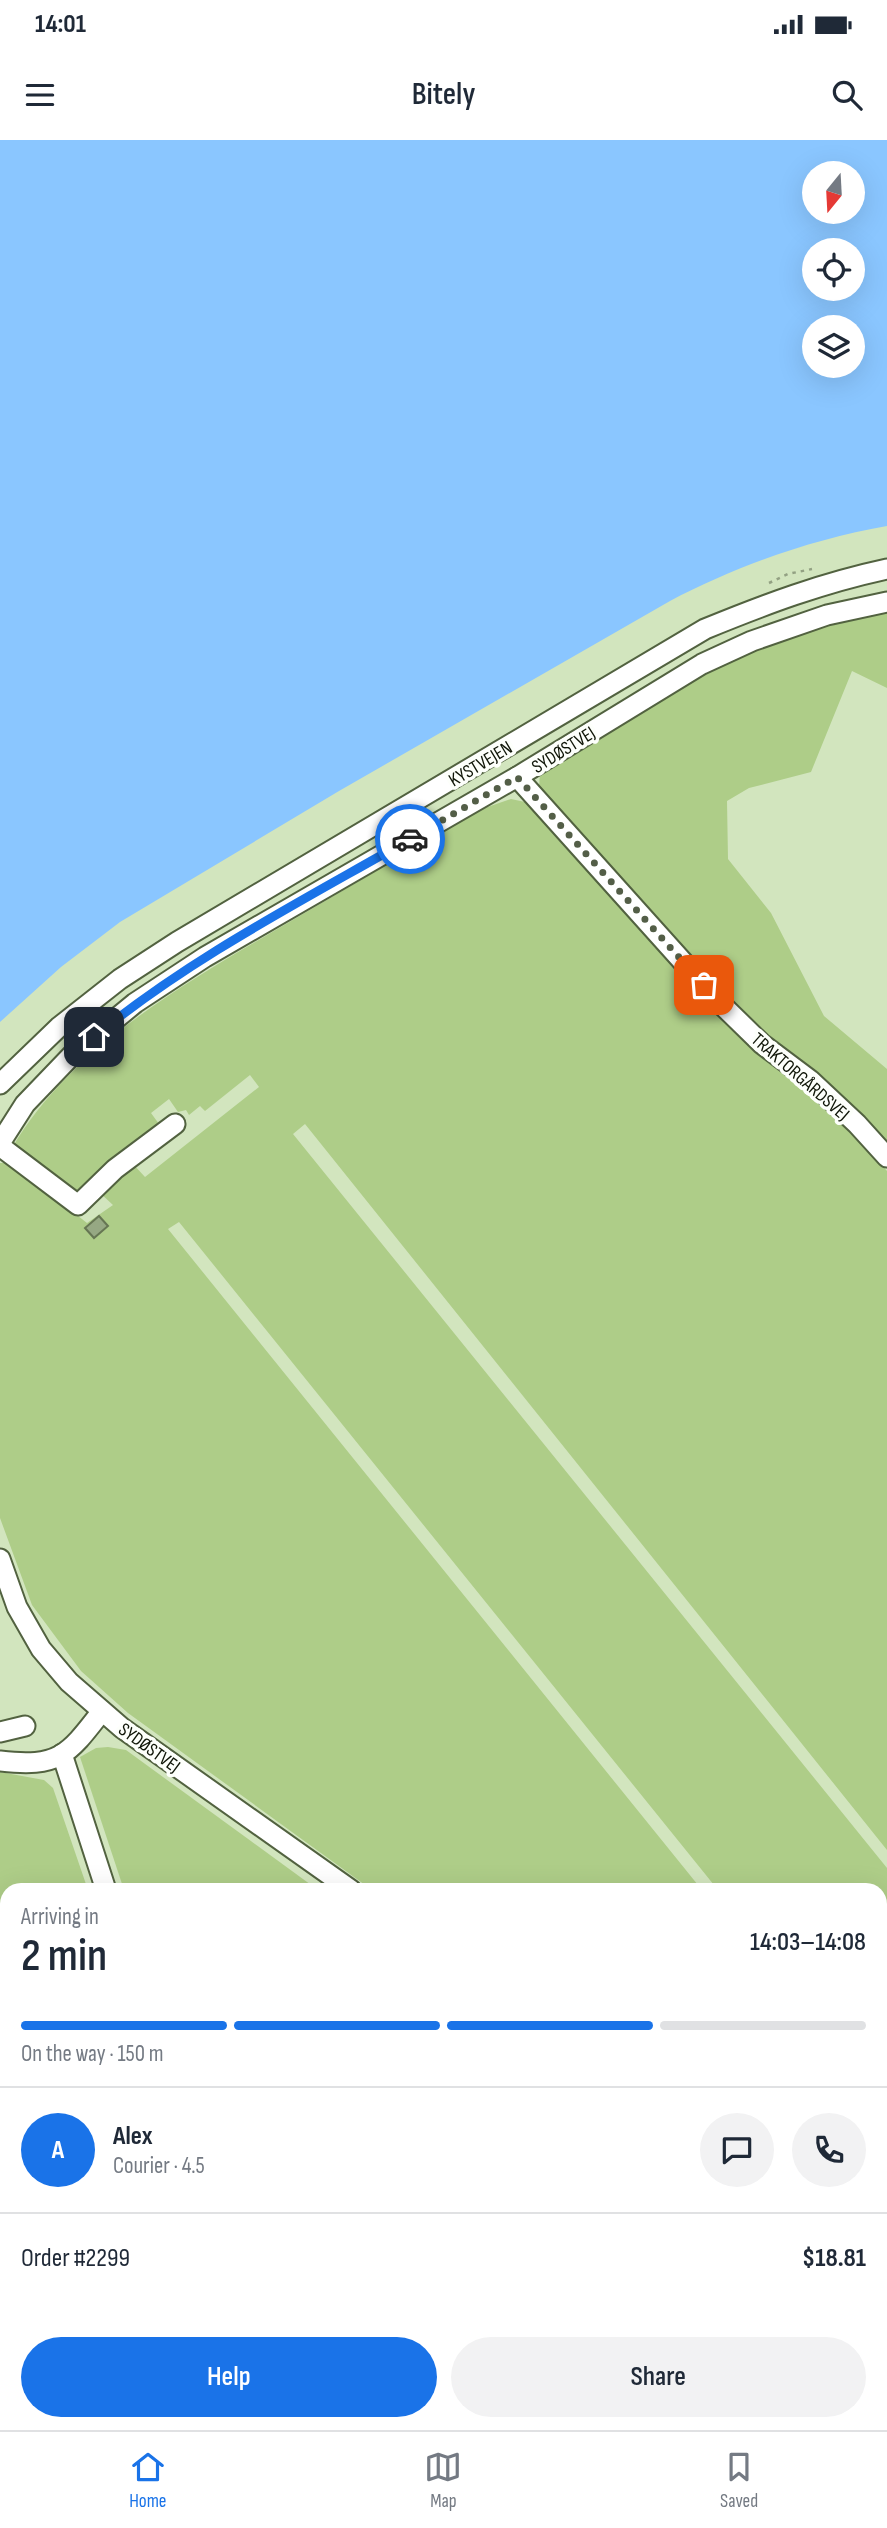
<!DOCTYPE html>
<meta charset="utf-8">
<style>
:root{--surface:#fff;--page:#f2f2f3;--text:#1f2937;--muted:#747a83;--line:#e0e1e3;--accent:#1a73e8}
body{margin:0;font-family:"Sofia Sans Condensed",sans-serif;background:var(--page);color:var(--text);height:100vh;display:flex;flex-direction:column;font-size:26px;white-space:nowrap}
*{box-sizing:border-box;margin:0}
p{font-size:23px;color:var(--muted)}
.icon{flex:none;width:38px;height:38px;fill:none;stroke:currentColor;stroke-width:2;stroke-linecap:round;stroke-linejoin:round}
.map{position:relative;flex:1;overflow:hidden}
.sheet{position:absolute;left:0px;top:1743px;width:887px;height:548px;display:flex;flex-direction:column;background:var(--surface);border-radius:21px 21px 0 0;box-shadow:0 7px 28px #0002}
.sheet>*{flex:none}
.needle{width:46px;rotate:198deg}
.tools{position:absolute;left:802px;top:21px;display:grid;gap:14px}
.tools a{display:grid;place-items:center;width:63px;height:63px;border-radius:50%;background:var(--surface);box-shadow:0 7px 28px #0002;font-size:35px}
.pin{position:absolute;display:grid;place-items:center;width:60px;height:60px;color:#fff;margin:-30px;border-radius:14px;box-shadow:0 4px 10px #0006}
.courier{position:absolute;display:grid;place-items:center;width:70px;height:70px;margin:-35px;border:5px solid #1a73e8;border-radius:50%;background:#fff;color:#222;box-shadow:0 2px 9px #0007}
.overview em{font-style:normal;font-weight:600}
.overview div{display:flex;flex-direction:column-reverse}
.overview{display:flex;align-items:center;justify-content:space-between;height:119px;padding:0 21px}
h1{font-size:46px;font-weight:600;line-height:52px}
.bar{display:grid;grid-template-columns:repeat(4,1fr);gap:10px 7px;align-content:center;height:84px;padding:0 21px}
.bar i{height:9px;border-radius:5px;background:var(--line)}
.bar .active{background:var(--accent)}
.bar p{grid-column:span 4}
.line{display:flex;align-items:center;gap:18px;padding:0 21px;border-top:2px solid var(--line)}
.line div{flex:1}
.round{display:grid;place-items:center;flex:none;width:74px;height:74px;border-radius:37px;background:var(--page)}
.cta{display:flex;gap:14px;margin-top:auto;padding:14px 21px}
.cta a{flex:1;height:80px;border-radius:42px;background:var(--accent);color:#fff;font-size:28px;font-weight:600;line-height:80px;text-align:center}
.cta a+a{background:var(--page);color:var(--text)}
.status{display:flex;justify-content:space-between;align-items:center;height:49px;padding:0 35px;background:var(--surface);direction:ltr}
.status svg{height:19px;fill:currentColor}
header{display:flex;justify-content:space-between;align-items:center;height:91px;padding:0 21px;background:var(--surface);font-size:32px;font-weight:600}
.tab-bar{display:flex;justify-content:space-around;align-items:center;height:98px;border-top:2px solid var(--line);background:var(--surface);font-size:19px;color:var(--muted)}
.tab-bar a{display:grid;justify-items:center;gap:4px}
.tab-bar .active{color:var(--accent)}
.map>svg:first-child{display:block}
.green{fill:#aecd88}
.water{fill:#8ac6ff;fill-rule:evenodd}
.building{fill:#96a883;stroke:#667653;stroke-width:2}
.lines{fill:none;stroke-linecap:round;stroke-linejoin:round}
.minor-casing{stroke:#526240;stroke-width:23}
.path{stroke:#93a183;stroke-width:2.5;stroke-dasharray:3.5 5;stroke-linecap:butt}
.minor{stroke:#fff;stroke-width:19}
.done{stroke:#535e47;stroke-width:7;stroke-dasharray:0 12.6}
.route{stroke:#1a73e8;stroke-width:9}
.labels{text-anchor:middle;stroke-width:7;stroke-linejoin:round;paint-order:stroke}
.street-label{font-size:19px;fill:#0f1507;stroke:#fdfffb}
</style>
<div class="status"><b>14:01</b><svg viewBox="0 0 49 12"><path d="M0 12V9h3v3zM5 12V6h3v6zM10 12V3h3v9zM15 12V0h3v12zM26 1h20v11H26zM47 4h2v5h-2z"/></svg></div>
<header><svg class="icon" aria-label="menu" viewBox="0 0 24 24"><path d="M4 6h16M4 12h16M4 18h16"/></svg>Bitely<svg class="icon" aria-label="search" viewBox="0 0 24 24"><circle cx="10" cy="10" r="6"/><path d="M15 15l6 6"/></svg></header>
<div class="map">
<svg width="887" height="2290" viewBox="0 0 887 2290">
<rect width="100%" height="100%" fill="#d2e5be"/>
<g class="green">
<path d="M 887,472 L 887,548 L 852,531 L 811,632 L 749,648 L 727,661 L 728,719 L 771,773 L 824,876 L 887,929 L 887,1007 L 754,887 L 539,648 L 540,631 C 612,589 682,540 759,509 C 800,492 844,481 887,472 Z"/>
<path d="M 511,659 L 525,662 L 537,669 L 697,851 L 751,908 L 848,987 L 887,1031 L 887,1710 L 305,984 L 293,994 L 887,1728 L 887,1960 L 880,1952 L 880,1750 L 718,1750 L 179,1082 L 168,1089 L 702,1750 L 372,1750 L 128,1573 L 81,1531 L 32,1465 L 0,1378 L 0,1023 L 11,1023 L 87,1083 L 113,1065 L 99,1052 L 133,1024 L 145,1037 L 259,947 L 250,935 L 205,971 L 200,966 L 189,975 L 186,970 L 178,972 L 169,959 L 151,973 L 159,984 L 158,991 L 79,1057 L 12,1008 C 72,905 191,840 291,781 C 354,744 417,707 479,670 Z"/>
<polygon points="108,1607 126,1610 318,1750 124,1750 80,1617 96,1608"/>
<polygon points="0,1632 44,1640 53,1648 88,1750 7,1750 7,1844 0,1843"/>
<polygon points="880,1971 887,1980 887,2108 880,2113"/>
<polygon points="880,2208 887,2216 887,2282 881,2290 747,2290 750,2284 880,2284"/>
<polygon points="461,2284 732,2284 730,2290 460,2290"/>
</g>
<path class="water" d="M 0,0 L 887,0 L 887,386 C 812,399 737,426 670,461 L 339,651 L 120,782 L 61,827 L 0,882 ZM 814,33 L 852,33 L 852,72 L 814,72 ZM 814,110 L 852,110 L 852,149 L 814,149 ZM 814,187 L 852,187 L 852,226 L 814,226 Z"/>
<polygon class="building" points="99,1076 108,1086 94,1098 85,1088"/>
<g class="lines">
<defs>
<g id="minor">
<polyline points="517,637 719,862 762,904 810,940 857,984 887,1017"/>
<path d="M 0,944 L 59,887 L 120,839 L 177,802 L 705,489 C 766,464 822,443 887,429"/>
<polyline points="0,1003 25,964 73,914 135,863 205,817 517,637 702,524 752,501 827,475 887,462"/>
<polyline points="0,1006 78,1065 115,1029 175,984"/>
<polyline points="0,1419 17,1467 41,1509 69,1542 122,1588 351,1750"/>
<polyline points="0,1592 25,1586"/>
<polyline points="62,1614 106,1750"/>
<path d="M 0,1621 C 59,1628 68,1615 102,1571"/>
<polyline points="0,1849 7,1850"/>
<polyline points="0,1921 7,1922"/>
<polyline points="880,2125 887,2119"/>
<polyline points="880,2156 887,2159"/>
<polyline points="880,2195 887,2203"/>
<polyline points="0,2278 7,2279"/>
<polyline points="44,2284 91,2290"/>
<polyline points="278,2290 282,2284"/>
<polyline points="444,2290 445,2284"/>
<polyline points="740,2290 742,2284"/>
</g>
</defs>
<use href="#minor" class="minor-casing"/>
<polyline class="path" points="769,443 788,434 812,429"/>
<use href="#minor" class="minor"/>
</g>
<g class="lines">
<polyline class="done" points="410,699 517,637 704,845"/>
<path class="route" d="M 94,897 C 190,818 302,761 410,699"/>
</g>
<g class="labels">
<g class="street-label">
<text transform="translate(563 609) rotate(-32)" y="7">SYDØSTVEJ</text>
<text transform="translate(480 623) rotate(-31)" y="7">KYSTVEJEN</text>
<text transform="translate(801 936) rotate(41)" y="7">TRAKTORGÅRDSVEJ</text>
<text transform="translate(150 1607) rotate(36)" y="7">SYDØSTVEJ</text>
</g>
</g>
</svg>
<div class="tools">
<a><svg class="needle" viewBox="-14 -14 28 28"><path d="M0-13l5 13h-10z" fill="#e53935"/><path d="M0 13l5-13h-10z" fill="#747a83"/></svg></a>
<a><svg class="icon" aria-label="locate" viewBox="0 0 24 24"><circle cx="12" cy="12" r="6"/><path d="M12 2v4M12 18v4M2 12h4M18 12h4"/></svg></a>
<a><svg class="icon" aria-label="layers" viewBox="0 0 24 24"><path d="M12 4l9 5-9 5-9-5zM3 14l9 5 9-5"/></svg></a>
</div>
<div class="pin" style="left:704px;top:845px;background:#ea580c"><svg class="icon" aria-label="bag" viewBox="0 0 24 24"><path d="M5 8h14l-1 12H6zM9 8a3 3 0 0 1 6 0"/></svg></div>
<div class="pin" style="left:94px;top:897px;background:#1f2937"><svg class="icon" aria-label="home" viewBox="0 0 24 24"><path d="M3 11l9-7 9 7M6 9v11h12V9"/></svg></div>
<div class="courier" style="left:410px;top:699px"><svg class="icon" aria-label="car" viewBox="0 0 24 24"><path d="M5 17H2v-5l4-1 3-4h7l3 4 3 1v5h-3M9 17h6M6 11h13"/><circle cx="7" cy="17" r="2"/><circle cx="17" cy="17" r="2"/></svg></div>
<section class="sheet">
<div class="overview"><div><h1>2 min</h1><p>Arriving in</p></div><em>14:03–14:08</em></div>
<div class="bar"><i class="active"></i><i class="active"></i><i class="active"></i><i></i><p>On the way · 150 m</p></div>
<div class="line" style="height:126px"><b class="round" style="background:var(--accent);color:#fff">A</b><div><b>Alex</b><p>Courier · 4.5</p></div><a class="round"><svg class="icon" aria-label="chat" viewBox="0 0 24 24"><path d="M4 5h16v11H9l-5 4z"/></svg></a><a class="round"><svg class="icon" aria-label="phone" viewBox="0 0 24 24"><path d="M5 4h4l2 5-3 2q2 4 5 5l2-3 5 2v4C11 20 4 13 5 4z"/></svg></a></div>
<div class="line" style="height:91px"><div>Order #2299</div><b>$18.81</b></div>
<div class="cta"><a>Help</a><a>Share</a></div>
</section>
</div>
<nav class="tab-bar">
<a class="active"><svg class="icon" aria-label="home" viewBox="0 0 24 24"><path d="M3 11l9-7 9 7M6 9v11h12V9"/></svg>Home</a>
<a><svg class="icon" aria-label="map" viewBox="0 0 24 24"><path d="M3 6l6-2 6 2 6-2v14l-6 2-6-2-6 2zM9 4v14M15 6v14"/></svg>Map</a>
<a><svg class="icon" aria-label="saved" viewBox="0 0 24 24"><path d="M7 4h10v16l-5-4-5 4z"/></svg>Saved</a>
</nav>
